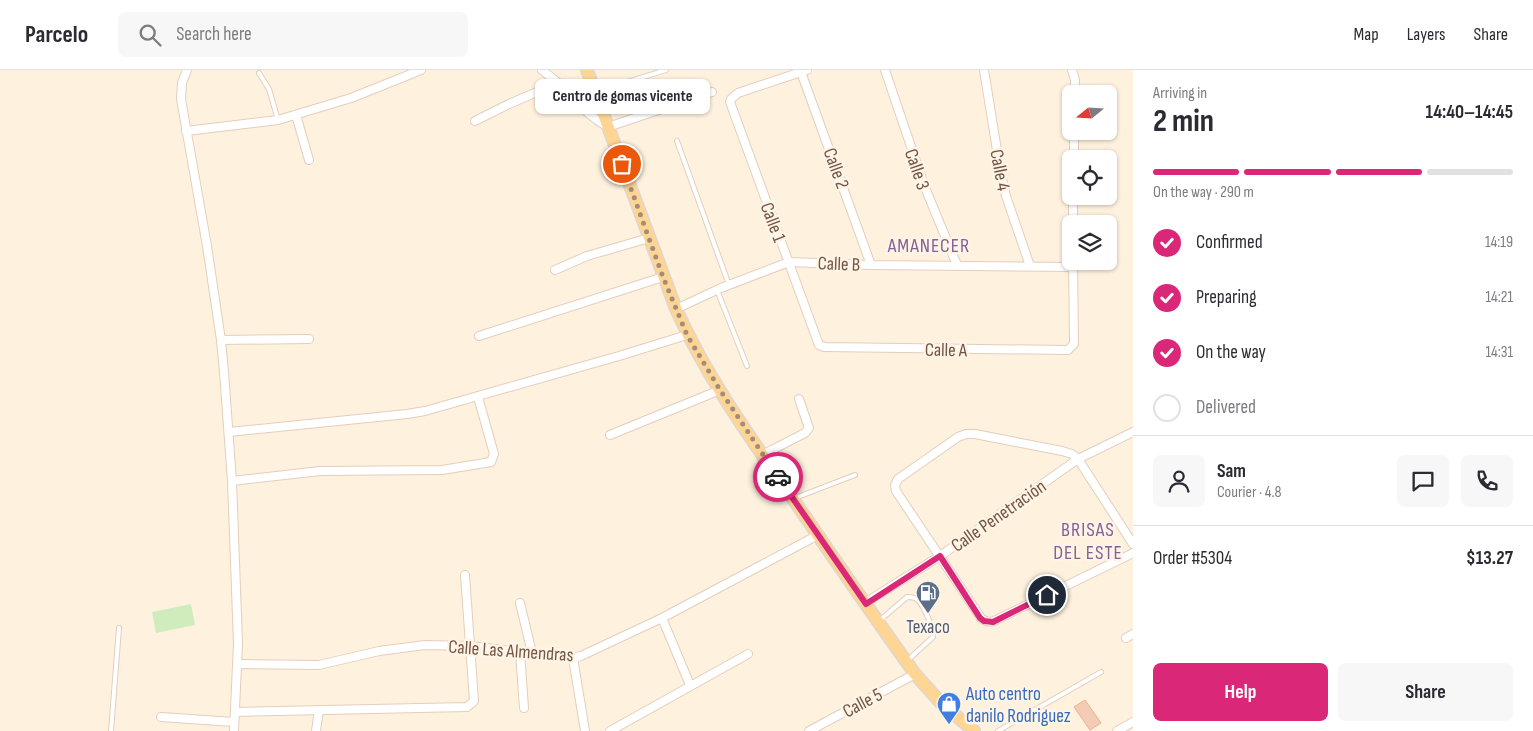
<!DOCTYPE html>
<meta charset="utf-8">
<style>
:root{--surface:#fff;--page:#f7f7f7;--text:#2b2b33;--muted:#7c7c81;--line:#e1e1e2;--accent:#db2777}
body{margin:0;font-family:"Sofia Sans Condensed",sans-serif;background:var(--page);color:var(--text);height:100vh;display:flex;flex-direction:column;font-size:19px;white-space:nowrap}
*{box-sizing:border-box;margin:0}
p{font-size:16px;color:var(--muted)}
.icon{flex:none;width:28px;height:28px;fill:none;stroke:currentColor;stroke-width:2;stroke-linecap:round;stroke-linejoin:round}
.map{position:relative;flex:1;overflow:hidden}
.drawer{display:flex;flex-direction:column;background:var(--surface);width:400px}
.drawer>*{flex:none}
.needle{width:32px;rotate:252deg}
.fabs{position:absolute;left:1062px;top:15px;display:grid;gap:10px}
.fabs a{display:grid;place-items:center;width:55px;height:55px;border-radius:8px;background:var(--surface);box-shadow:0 1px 4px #0004;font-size:25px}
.pin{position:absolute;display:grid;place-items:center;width:42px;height:42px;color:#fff;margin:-21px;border:2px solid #fff;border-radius:50%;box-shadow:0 1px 5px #0007}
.courier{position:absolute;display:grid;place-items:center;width:50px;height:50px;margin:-25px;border:4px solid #db2777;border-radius:50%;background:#fff;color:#222;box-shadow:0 1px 6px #0007}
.bubble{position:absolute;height:35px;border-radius:8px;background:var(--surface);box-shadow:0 1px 4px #0004;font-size:16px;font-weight:700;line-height:35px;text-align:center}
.headline em{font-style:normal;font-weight:700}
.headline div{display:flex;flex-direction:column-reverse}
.headline{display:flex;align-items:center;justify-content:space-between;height:85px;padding:0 20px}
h1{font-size:32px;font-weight:700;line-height:38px}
.bar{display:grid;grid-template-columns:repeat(4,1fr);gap:8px 5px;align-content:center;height:60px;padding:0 20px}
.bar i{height:6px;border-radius:4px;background:var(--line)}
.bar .on{background:var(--accent)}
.bar p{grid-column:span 4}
.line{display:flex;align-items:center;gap:12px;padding:0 20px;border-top:1px solid var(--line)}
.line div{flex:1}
.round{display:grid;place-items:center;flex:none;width:52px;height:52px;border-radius:8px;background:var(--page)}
ol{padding:0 20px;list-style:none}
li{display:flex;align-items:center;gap:15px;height:55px}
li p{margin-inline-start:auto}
li .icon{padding:5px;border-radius:50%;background:var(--accent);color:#fff;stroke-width:4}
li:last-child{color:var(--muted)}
li i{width:28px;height:28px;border:2px solid var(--line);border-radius:50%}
.button{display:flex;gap:10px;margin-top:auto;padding:10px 20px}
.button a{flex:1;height:58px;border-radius:8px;background:var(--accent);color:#fff;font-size:20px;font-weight:700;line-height:58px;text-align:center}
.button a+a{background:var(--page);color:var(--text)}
header{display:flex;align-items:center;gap:30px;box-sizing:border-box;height:70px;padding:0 25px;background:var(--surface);border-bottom:1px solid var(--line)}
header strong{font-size:24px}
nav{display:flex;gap:28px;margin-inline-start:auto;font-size:18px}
.search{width:350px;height:45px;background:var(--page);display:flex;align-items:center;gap:12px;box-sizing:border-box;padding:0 18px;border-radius:8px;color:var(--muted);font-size:19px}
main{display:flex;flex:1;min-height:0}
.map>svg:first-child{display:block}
.green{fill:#d0ebbc}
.building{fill:#f4ccb4;stroke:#e8b293}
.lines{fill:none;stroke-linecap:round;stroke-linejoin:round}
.service-casing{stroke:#e4cebd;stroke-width:6}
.minor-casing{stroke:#e4cebd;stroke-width:10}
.primary-casing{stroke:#ded6d2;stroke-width:14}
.service{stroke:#fff;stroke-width:4}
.minor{stroke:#fff;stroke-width:8}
.primary{stroke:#ffd593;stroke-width:11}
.done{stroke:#a48c7b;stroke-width:5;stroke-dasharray:0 9}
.route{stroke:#db2777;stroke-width:6}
.labels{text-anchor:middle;stroke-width:5;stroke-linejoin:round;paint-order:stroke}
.street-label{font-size:19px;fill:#745545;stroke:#fff4e5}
.service-label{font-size:19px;fill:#4e5e75;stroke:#fff4e5}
.shop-label{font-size:19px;fill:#366cbe;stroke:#fff4e5;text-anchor:start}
.neighbourhood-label{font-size:20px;letter-spacing:1px;fill:#846098;stroke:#fff4e5}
</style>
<header>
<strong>Parcelo</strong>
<div class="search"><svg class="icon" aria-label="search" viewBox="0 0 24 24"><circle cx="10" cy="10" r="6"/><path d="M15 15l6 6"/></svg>Search here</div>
<nav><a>Map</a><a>Layers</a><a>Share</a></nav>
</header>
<main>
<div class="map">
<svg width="1133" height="661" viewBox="0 0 1133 661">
<rect width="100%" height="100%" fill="#fef1de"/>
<polygon class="green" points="191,534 195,555 156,563 152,542"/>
<polygon class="building" points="1085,630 1101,653 1090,660 1074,637"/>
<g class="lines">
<defs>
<g id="service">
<polyline points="259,3 269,19 278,50"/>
<polyline points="598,21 666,0"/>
<polyline points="677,71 729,215"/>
<polyline points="717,220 747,296"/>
<polyline points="795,428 855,405"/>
<path d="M 879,551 L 907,527 C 911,527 915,527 918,530 C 925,538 933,557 933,567 L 908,590"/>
<polyline points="111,661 119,558"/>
<polyline points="998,661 1101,602"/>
</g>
<g id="minor">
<polyline points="187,0 182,13 181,29 207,176 221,270 224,302 232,411 238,573 234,661"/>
<path d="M 542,0 C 549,6 557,11 563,18 C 578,33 589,47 608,57 L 712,22"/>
<polyline points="807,0 738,23 731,29 730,32 819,275 824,277 1068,280 1074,274 1074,270 1073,191"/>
<polyline points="885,0 924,115 957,195"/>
<polyline points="984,0 1000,99 1006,126 1030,196"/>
<polyline points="1072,0 1075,10 1075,24"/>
<polyline points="801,2 871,195"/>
<polyline points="565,19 577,18 592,12"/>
<polyline points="296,45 309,90"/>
<polyline points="475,51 509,34 558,13"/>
<polyline points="186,61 278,50 351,28 421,0"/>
<polyline points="1074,89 1074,61"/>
<polyline points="1073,154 1073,126"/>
<polyline points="555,200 587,186 649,168"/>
<polyline points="676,239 721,218 789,192 871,195 1073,197"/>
<polyline points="479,266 663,207"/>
<polyline points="221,270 309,269"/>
<polyline points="229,362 407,344 425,341 619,286 687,265"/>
<polyline points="610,365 720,320"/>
<polyline points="762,385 805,363 809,358 799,329"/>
<polyline points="232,411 320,401 442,400 491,392 494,384 478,327"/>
<path d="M 1133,474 L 1078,389 L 1072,384 L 1062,381 L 975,364 L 966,364 L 958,367 L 898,409 L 895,415 L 896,421 L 981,548 C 986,552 990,553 996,550 L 1133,483"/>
<polyline points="520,533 532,583"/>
<polyline points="865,533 940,486 1078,389 1133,362"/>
<polyline points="662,548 690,615"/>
<polyline points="1126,568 1133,564"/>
<polyline points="520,582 524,638"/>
<polyline points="573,588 585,661"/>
<polyline points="238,594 319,595 379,581 425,575 470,576 573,588 581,586 662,548 818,465"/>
<polyline points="235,642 467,637 474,631 465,505"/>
<polyline points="161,647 234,652"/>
<polyline points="316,661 319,640"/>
<polyline points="610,661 748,584"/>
<polyline points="809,661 915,604"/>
<polyline points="1117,661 1133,652"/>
</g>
<path id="primary" d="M 587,0 L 676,239 C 706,306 749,366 791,426 C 832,486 873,545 915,604 L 941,633 L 974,661"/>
</defs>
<use href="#service" class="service-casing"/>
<use href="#minor" class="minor-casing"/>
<use href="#primary" class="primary-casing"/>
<use href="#service" class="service"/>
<use href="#minor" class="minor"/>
<use href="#primary" class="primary"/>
</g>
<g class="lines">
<polyline class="done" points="622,94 663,207 687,265 720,320 778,407"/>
<polyline class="route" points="778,407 866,534 940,486 980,548 984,551 993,552 1047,525"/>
</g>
<defs>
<symbol id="fuel-pin" viewBox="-11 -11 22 30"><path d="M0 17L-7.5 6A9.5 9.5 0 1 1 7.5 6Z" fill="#5c6f8a" stroke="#fff4e5"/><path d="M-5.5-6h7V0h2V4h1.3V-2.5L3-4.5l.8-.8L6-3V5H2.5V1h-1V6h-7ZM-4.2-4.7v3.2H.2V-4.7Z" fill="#fff"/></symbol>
<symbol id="shop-pin" viewBox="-11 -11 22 30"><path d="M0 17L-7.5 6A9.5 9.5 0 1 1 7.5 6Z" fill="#3f7fe0" stroke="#fff4e5"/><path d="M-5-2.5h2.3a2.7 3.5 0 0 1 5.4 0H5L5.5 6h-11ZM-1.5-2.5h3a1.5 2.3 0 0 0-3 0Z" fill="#fff"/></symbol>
</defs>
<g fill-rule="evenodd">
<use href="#fuel-pin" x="914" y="509" width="28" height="38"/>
<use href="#shop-pin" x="935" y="620" width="28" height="38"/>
</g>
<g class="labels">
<g class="street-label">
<text transform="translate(837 98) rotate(70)" y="7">Calle 2</text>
<text transform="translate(918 99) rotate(71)" y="7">Calle 3</text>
<text transform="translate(1001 100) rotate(79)" y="7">Calle 4</text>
<text transform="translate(774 152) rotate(69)" y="7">Calle 1</text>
<text transform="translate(839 193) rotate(2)" y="7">Calle B</text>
<text transform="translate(946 279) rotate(1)" y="7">Calle A</text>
<text transform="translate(998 445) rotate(-35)" y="7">Calle Penetración</text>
<text transform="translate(511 580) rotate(4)" y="7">Calle Las Almendras</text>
<text transform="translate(862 632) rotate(-28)" y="7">Calle 5</text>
</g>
<g class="service-label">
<text x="928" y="563">Texaco</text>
</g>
<g class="shop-label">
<text x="966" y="630">Auto centro<tspan x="966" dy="22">danilo Rodriguez</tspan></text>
</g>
<g class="neighbourhood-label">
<text x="929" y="182">AMANECER</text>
<text x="1088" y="466">BRISAS<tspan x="1088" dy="23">DEL ESTE</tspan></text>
</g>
</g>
</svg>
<div class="fabs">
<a><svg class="needle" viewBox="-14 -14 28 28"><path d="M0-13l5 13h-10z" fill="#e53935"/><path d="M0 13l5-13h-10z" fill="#7c7c81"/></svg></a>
<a><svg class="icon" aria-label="locate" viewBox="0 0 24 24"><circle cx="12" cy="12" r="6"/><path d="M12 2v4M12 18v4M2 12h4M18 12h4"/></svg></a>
<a><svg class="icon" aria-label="layers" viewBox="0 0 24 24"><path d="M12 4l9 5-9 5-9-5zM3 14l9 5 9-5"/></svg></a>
</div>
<div class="pin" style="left:622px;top:94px;background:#ea580c"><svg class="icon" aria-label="bag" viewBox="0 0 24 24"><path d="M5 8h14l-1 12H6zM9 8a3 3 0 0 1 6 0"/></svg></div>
<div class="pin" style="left:1047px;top:525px;background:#1f2937"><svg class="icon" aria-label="home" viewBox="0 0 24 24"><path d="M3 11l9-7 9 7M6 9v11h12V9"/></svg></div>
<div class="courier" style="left:778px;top:407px"><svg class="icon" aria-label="car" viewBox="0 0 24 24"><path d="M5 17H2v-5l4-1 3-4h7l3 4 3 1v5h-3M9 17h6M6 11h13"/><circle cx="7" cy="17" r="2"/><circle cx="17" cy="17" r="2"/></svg></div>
<div class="bubble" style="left:535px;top:9px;width:175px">Centro de gomas vicente</div>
</div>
<section class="drawer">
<div class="headline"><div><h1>2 min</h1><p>Arriving in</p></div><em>14:40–14:45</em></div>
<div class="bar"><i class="on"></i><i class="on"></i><i class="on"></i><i></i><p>On the way · 290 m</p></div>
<ol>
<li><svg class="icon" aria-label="check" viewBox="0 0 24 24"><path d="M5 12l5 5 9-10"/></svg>Confirmed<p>14:19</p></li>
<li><svg class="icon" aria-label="check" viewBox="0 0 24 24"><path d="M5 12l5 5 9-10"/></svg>Preparing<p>14:21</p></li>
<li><svg class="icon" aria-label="check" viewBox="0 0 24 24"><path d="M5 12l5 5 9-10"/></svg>On the way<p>14:31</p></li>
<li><i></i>Delivered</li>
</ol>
<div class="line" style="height:90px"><a class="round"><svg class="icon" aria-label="person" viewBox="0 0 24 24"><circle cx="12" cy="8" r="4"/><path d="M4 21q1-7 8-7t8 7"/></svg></a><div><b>Sam</b><p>Courier · 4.8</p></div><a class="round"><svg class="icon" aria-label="chat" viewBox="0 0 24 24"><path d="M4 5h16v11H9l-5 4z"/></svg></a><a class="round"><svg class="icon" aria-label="phone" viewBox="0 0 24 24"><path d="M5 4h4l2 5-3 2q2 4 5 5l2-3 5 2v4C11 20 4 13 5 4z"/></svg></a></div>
<div class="line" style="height:65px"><div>Order #5304</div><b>$13.27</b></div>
<div class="button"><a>Help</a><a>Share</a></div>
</section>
</main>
